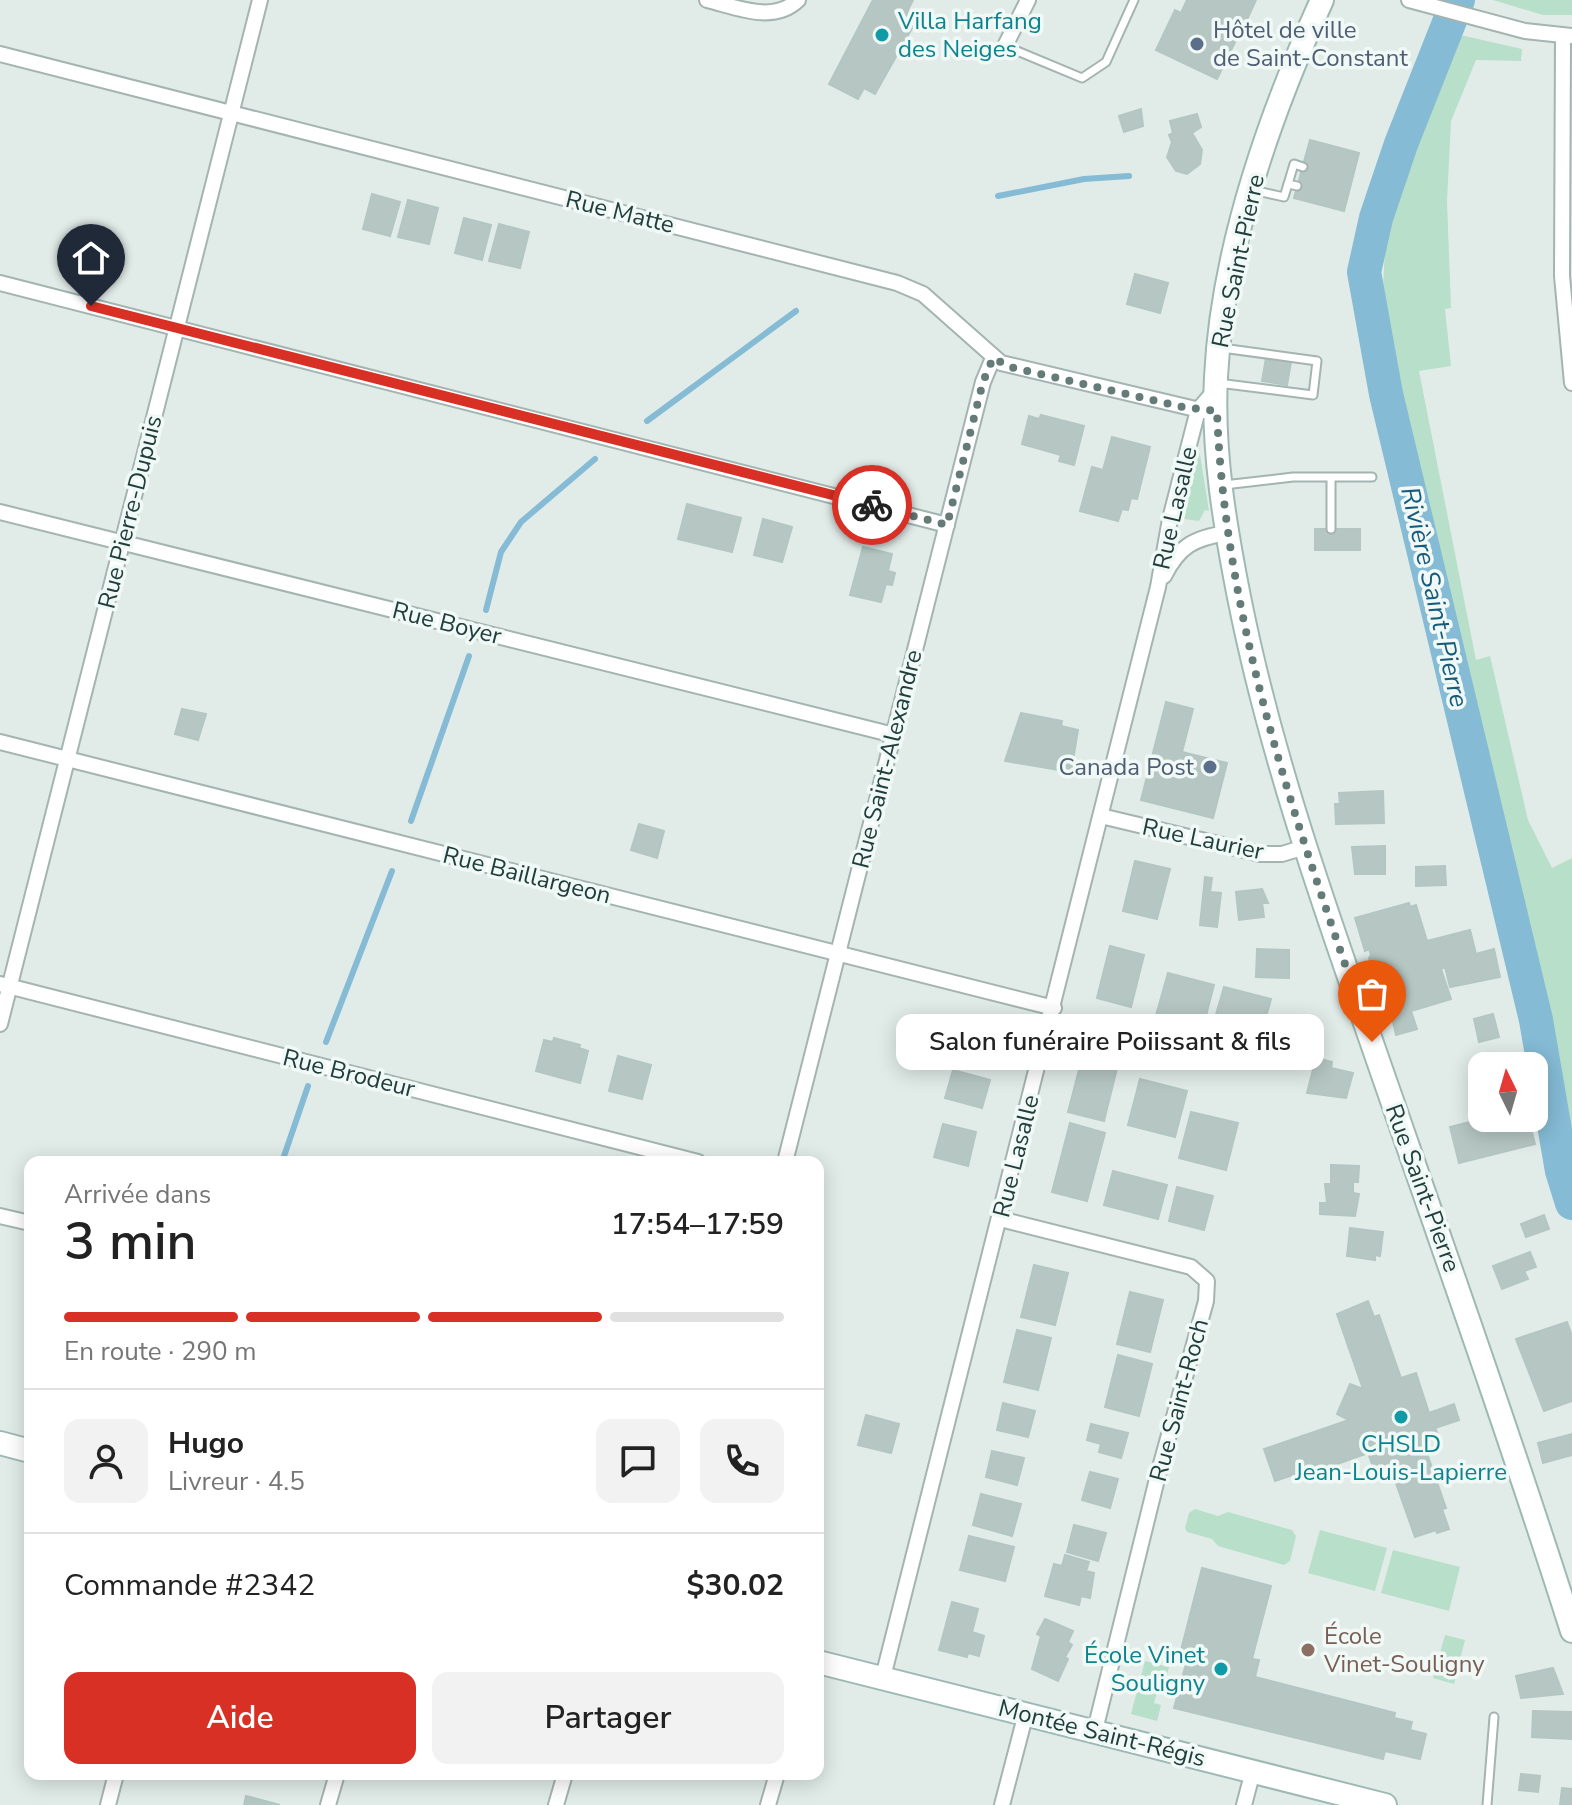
<!DOCTYPE html>
<html lang="fr">
<meta charset="utf-8">
<style>
:root{--surface:#fff;--page:#f2f2f2;--text:#222;--muted:#767676;--line:#e0e0e0;--accent:#d93025}
body{margin:0;font-family:"Nunito Sans",sans-serif;background:var(--page);color:var(--text);height:100vh;display:flex;flex-direction:column;font-size:30px;white-space:nowrap}
*{box-sizing:border-box;margin:0}
p{font-size:26px;color:var(--muted)}
.icon{flex:none;width:44px;height:44px;fill:none;stroke:currentColor;stroke-width:2;stroke-linecap:round;stroke-linejoin:round}
.map{position:relative;flex:1;overflow:hidden}
.drawer{position:absolute;left:24px;top:1156px;width:800px;height:624px;display:flex;flex-direction:column;background:var(--surface);border-radius:16px;box-shadow:0 4px 20px #0003}
.drawer>*{flex:none}
.needle{width:52px;rotate:355deg}
.fabs{position:absolute;left:1468px;top:1052px;display:grid;gap:16px}
.fabs a{display:grid;place-items:center;width:80px;height:80px;border-radius:16px;background:var(--surface);box-shadow:0 4px 20px #0003;font-size:40px}
.pin{position:absolute;display:grid;place-items:center;width:68px;height:68px;color:#fff;margin:-82px -34px;border-radius:50% 50% 50% 0;rotate:-45deg;box-shadow:0 0 8px #0007}
.pin .icon{rotate:45deg}
.courier{position:absolute;display:grid;place-items:center;width:80px;height:80px;margin:-40px;border:6px solid #d93025;border-radius:50%;background:#fff;color:#222;box-shadow:0 2px 10px #0007}
.bubble{position:absolute;height:56px;border-radius:16px;background:var(--surface);box-shadow:0 4px 20px #0003;font-size:26px;font-weight:600;line-height:56px;text-align:center}
.head em{font-style:normal;font-weight:600}
.head div{display:flex;flex-direction:column-reverse}
.head{display:flex;align-items:center;justify-content:space-between;height:136px;padding:0 40px}
h1{font-size:52px;font-weight:600;line-height:60px}
.bar{display:grid;grid-template-columns:repeat(4,1fr);gap:12px 8px;align-content:center;height:96px;padding:0 40px}
.bar i{height:10px;border-radius:6px;background:var(--line)}
.bar .current{background:var(--accent)}
.bar p{grid-column:span 4}
.line{display:flex;align-items:center;gap:20px;padding:0 40px;border-top:2px solid var(--line)}
.line div{flex:1}
.round{display:grid;place-items:center;flex:none;width:84px;height:84px;border-radius:16px;background:var(--page)}
.action{display:flex;gap:16px;margin-top:auto;padding:16px 40px}
.action a{flex:1;height:92px;border-radius:16px;background:var(--accent);color:#fff;font-size:32px;font-weight:600;line-height:92px;text-align:center}
.action a+a{background:var(--page);color:var(--text)}
.map>svg:first-child{display:block}
.green{fill:#b8dfc9}
.lines{fill:none;stroke-linecap:round;stroke-linejoin:round}
.stream{stroke:#85bbd5;stroke-width:6}
.river{stroke:#85bbd5;stroke-width:34}
.building{fill:#b6c7c3;stroke:#b3c6c2;stroke-width:2}
.lane-casing{stroke:#a3b4b1;stroke-width:11}
.street-casing{stroke:#a3b4b1;stroke-width:18}
.secondary-casing{stroke:#9eb9b4;stroke-width:26}
.lane{stroke:#fff;stroke-width:7}
.street{stroke:#fff;stroke-width:14}
.secondary{stroke:#fff;stroke-width:22}
.done{stroke:#647b78;stroke-width:8;stroke-dasharray:0 14.4}
.route{stroke:#d93025;stroke-width:10}
.culture-dot{fill:#0f9aa8;stroke:#f1f9f6;stroke-width:3}
.service-dot{fill:#5c6f8a;stroke:#f1f9f6;stroke-width:3}
.education-dot{fill:#8d6e63;stroke:#f1f9f6;stroke-width:3}
.labels{text-anchor:middle;stroke-width:7;stroke-linejoin:round;paint-order:stroke}
.culture-label{font-size:24px;fill:#0d838f;stroke:#f1f9f6;text-anchor:start}
.service-label{font-size:24px;fill:#4e5e75;stroke:#f1f9f6;text-anchor:start}
.street-label{font-size:24px;fill:#203e3b;stroke:#f1f9f6}
.education-label{font-size:24px;fill:#785e54;stroke:#f1f9f6;text-anchor:start}
.water-label{font-size:26px;font-style:italic;fill:#165b7e;stroke:#f1f9f6}
</style>
<div class="map">
<svg width="1572" height="1805" viewBox="0 0 1572 1805">
<rect width="100%" height="100%" fill="#e1ece9"/>
<g class="green">
<polygon points="1493,0 1572,0 1572,15 1543,15"/>
<polygon points="1456,34 1522,49 1521,61 1476,60 1451,121 1447,201 1451,308 1445,309 1451,366 1419,371 1476,660 1490,656 1528,820 1552,868 1572,858 1572,1147 1520,885 1382,308 1386,228"/>
<polygon points="1199,448 1209,511 1205,510 1199,521 1176,518 1195,449"/>
<polygon points="1195,1509 1218,1516 1228,1512 1292,1530 1296,1536 1290,1561 1284,1565 1218,1546 1212,1539 1187,1532 1185,1528 1189,1513"/>
<polygon points="1320,1530 1387,1548 1375,1591 1308,1573"/>
<polygon points="1393,1550 1460,1567 1449,1611 1381,1593"/>
<polygon points="1445,1635 1465,1640 1454,1684 1433,1678"/>
<polygon points="1145,1661 1169,1667 1164,1687 1159,1686 1154,1703 1161,1705 1157,1721 1131,1714"/>
</g>
<g class="lines">
<g class="stream">
<polyline points="998,196 1084,179 1129,176"/>
<polyline points="647,421 796,311"/>
<polyline points="486,610 501,552 521,522 595,459"/>
<polyline points="411,821 469,656"/>
<polyline points="326,1042 392,871"/>
<polyline points="282,1162 308,1086"/>
</g>
<polyline class="river" points="1458,0 1401,144 1376,218 1364,272 1386,394 1536,1020 1562,1171 1572,1203"/>
</g>
<g class="building">
<polygon points="873,0 913,0 908,10 919,16 875,94 864,88 858,99 829,84"/>
<polygon points="1187,0 1256,0 1245,24 1233,18 1228,28 1232,30 1229,35 1237,38 1217,79 1156,50 1175,10 1181,13"/>
<polygon points="1141,109 1143,126 1124,132 1119,116"/>
<polygon points="1197,114 1201,127 1192,133 1202,150 1200,164 1187,174 1176,171 1167,157 1172,142 1169,135 1173,133 1170,121"/>
<polygon points="1310,140 1359,153 1344,211 1294,198"/>
<polygon points="372,194 400,202 390,236 363,229"/>
<polygon points="408,200 438,208 429,244 398,237"/>
<polygon points="464,218 491,225 482,260 455,253"/>
<polygon points="499,224 529,232 520,268 489,261"/>
<polygon points="1135,274 1168,283 1160,313 1127,304"/>
<polygon points="1266,358 1291,362 1287,385 1262,381"/>
<polygon points="1041,415 1084,426 1074,465 1059,461 1061,455 1022,444 1029,416 1039,419"/>
<polygon points="1112,437 1150,447 1137,499 1131,498 1128,510 1122,509 1118,521 1080,511 1092,467 1103,470"/>
<polygon points="687,504 741,518 732,552 678,539"/>
<polygon points="763,519 792,527 782,562 754,555"/>
<rect x="1315" y="529" width="45" height="21"/>
<polygon points="863,547 892,554 888,571 895,573 892,585 886,584 881,602 850,595"/>
<polygon points="1166,702 1193,709 1182,752 1227,763 1213,818 1141,800"/>
<polygon points="182,709 206,714 198,740 175,734"/>
<polygon points="1021,713 1062,721 1061,726 1078,730 1071,772 1005,761"/>
<polygon points="1383,791 1384,823 1336,824 1335,804 1340,804 1339,793"/>
<polygon points="639,824 664,831 657,858 631,850"/>
<polygon points="1385,846 1385,874 1355,874 1352,847"/>
<polygon points="1135,861 1170,869 1157,919 1123,911"/>
<polygon points="1445,866 1446,885 1416,886 1416,867"/>
<polygon points="1205,877 1212,878 1210,892 1221,893 1217,927 1200,925"/>
<polygon points="1262,889 1268,903 1262,903 1264,917 1239,920 1236,892"/>
<polygon points="1409,903 1410,907 1416,905 1427,941 1470,930 1476,954 1494,949 1500,977 1450,987 1445,967 1441,969 1451,999 1411,1011 1417,1029 1396,1035 1387,995 1383,988 1378,989 1369,958 1371,955 1369,949 1365,951 1355,918"/>
<polygon points="1110,946 1144,955 1131,1007 1097,998"/>
<polygon points="1257,949 1289,950 1289,978 1256,977"/>
<polygon points="1168,973 1214,985 1202,1031 1155,1019"/>
<polygon points="1224,987 1271,999 1258,1045 1211,1032"/>
<polygon points="1493,1014 1499,1037 1479,1042 1474,1019"/>
<polygon points="554,1038 580,1045 579,1048 588,1051 580,1083 536,1071 544,1040 553,1042"/>
<polygon points="1086,1043 1121,1052 1104,1121 1068,1112"/>
<polygon points="618,1056 651,1065 642,1099 609,1091"/>
<polygon points="1316,1058 1332,1062 1331,1068 1353,1073 1346,1098 1307,1093"/>
<polygon points="953,1070 990,1080 982,1108 945,1098"/>
<polygon points="1140,1079 1187,1091 1175,1137 1128,1125"/>
<polygon points="1191,1112 1238,1123 1226,1170 1179,1158"/>
<polygon points="1486,1118 1528,1118 1535,1144 1459,1163 1450,1127"/>
<polygon points="1070,1123 1105,1133 1087,1201 1052,1192"/>
<polygon points="943,1124 976,1132 968,1166 934,1157"/>
<polygon points="1331,1165 1359,1166 1358,1182 1353,1182 1353,1193 1359,1194 1355,1216 1320,1214 1320,1203 1327,1203 1325,1184 1331,1184"/>
<polygon points="1113,1171 1167,1185 1158,1219 1104,1205"/>
<polygon points="1177,1187 1213,1196 1204,1230 1169,1221"/>
<polygon points="1544,1215 1549,1229 1526,1237 1521,1224"/>
<polygon points="1350,1228 1383,1232 1380,1256 1375,1255 1375,1260 1347,1256"/>
<polygon points="1530,1252 1536,1267 1524,1271 1528,1279 1502,1289 1493,1266"/>
<polygon points="1034,1265 1068,1273 1055,1325 1021,1317"/>
<polygon points="1130,1292 1163,1300 1150,1352 1117,1344"/>
<polygon points="1368,1301 1374,1317 1379,1315 1401,1378 1416,1373 1429,1413 1454,1404 1459,1420 1435,1428 1439,1437 1423,1442 1446,1508 1442,1509 1449,1529 1437,1533 1436,1530 1415,1537 1392,1472 1377,1478 1368,1453 1301,1477 1299,1473 1275,1481 1264,1449 1349,1420 1337,1414 1350,1384 1363,1389 1337,1314"/>
<polygon points="1567,1322 1572,1336 1572,1401 1544,1411 1516,1339"/>
<polygon points="1017,1330 1051,1338 1038,1390 1004,1382"/>
<polygon points="1118,1355 1152,1364 1139,1416 1105,1407"/>
<polygon points="1003,1403 1035,1411 1028,1437 997,1430"/>
<polygon points="866,1415 899,1424 891,1453 858,1445"/>
<polygon points="1091,1424 1128,1433 1121,1458 1099,1452 1101,1444 1087,1440"/>
<polygon points="1572,1434 1572,1455 1543,1463 1538,1443"/>
<polygon points="992,1451 1024,1458 1017,1485 986,1477"/>
<polygon points="1090,1472 1118,1479 1110,1508 1082,1500"/>
<polygon points="981,1494 1021,1504 1012,1536 973,1525"/>
<polygon points="1074,1525 1106,1533 1098,1561 1067,1552"/>
<polygon points="969,1536 1014,1547 1005,1581 960,1570"/>
<polygon points="1065,1555 1089,1562 1086,1571 1094,1573 1090,1598 1081,1596 1079,1605 1045,1596 1054,1564 1062,1566"/>
<polygon points="1202,1568 1271,1586 1252,1659 1259,1660 1255,1677 1395,1713 1394,1718 1412,1722 1410,1730 1426,1734 1420,1759 1385,1751 1383,1759 1174,1708 1187,1660 1179,1658"/>
<polygon points="952,1602 978,1609 972,1632 984,1636 979,1656 968,1653 967,1657 939,1650"/>
<polygon points="1045,1619 1073,1631 1068,1642 1072,1645 1065,1657 1068,1659 1058,1681 1032,1669 1041,1636 1037,1634"/>
<polygon points="1553,1668 1563,1694 1521,1698 1516,1676"/>
<polygon points="1533,1711 1572,1712 1572,1739 1532,1737"/>
<polygon points="1521,1774 1540,1776 1538,1792 1519,1790"/>
<polygon points="1562,1788 1572,1789 1572,1805 1560,1805"/>
<polygon points="246,1796 280,1805 244,1805"/>
</g>
<g class="lines">
<defs>
<g id="lane">
<polyline points="1005,46 1082,78 1106,62 1134,0"/>
<polyline points="1297,186 1288,184 1294,164 1303,167"/>
<polyline points="1253,190 1284,197 1288,184"/>
<polyline points="1218,383 1313,395 1317,361 1222,348"/>
<polyline points="1331,478 1331,529"/>
<polyline points="1224,485 1293,477 1372,477"/>
<polyline points="1487,1805 1494,1717"/>
</g>
<g id="street">
<path d="M 707,0 C 736,7 773,24 798,0"/>
<polyline points="1409,0 1525,31 1572,36"/>
<polyline points="1563,36 1562,276 1572,383"/>
<polyline points="1005,46 1028,0"/>
<polyline points="0,54 897,283 923,294 1001,363 1204,411"/>
<polyline points="0,283 947,525"/>
<polyline points="0,512 894,735"/>
<path d="M 1164,576 C 1179,546 1194,538 1227,533"/>
<polyline points="0,742 1054,1008"/>
<polyline points="1101,816 1260,854 1282,854 1305,847"/>
<polyline points="0,984 698,1162"/>
<polyline points="0,1024 260,0"/>
<polyline points="785,1162 983,382 993,358"/>
<polyline points="0,1216 30,1223"/>
<polyline points="1000,1219 1191,1267 1207,1281 1206,1301 1159,1471 1095,1730"/>
<polyline points="883,1677 1158,587 1170,519 1198,410 1216,389"/>
<polyline points="108,1805 116,1774"/>
<polyline points="328,1805 337,1774"/>
<polyline points="556,1805 565,1774"/>
<polyline points="768,1805 777,1774"/>
<polyline points="1002,1805 1026,1713"/>
<polyline points="1244,1805 1253,1771"/>
</g>
<g id="secondary">
<path d="M 1322,0 C 1270,114 1222,251 1216,377 C 1212,450 1225,526 1239,597 C 1268,743 1316,883 1365,1023 C 1435,1225 1507,1427 1572,1631"/>
<polyline points="0,1443 30,1451"/>
<polyline points="818,1662 1385,1805"/>
</g>
</defs>
<use href="#lane" class="lane-casing"/>
<use href="#street" class="street-casing"/>
<use href="#secondary" class="secondary-casing"/>
<use href="#lane" class="lane"/>
<use href="#street" class="street"/>
<use href="#secondary" class="secondary"/>
</g>
<g class="lines">
<path class="done" d="M 872,505 L 947,525 L 983,382 L 993,358 L 1010,367 L 1183,407 L 1217,411 C 1225,630 1301,837 1372,1042"/>
<polyline class="route" points="91,306 872,505"/>
</g>
<g class="culture-dot">
<circle cx="882" cy="35" r="8"/>
<circle cx="1401" cy="1417" r="8"/>
<circle cx="1221" cy="1669" r="8"/>
</g>
<g class="service-dot">
<circle cx="1197" cy="44" r="8"/>
<circle cx="1210" cy="767" r="8"/>
</g>
<circle class="education-dot" cx="1308" cy="1650" r="8"/>
<g class="labels">
<g class="culture-label">
<text x="898" y="29">Villa Harfang<tspan x="898" dy="28">des Neiges</tspan></text>
<text x="1401" y="1452" text-anchor="middle">CHSLD<tspan x="1401" dy="28">Jean-Louis-Lapierre</tspan></text>
<text x="1205" y="1663" text-anchor="end">École Vinet<tspan x="1205" dy="28">Souligny</tspan></text>
</g>
<g class="service-label">
<text x="1213" y="38">Hôtel de ville<tspan x="1213" dy="28">de Saint-Constant</tspan></text>
<text x="1194" y="775" text-anchor="end">Canada Post</text>
</g>
<g class="street-label">
<text transform="translate(620 212) rotate(14)" y="8">Rue Matte</text>
<text transform="translate(1238 261) rotate(-78)" y="8">Rue Saint-Pierre</text>
<text transform="translate(1175 508) rotate(-77)" y="8">Rue Lasalle</text>
<text transform="translate(130 512) rotate(-76)" y="8">Rue Pierre-Dupuis</text>
<text transform="translate(447 623) rotate(14)" y="8">Rue Boyer</text>
<text transform="translate(887 759) rotate(-76)" y="8">Rue Saint-Alexandre</text>
<text transform="translate(1203 839) rotate(12)" y="8">Rue Laurier</text>
<text transform="translate(527 875) rotate(14)" y="8">Rue Baillargeon</text>
<text transform="translate(349 1073) rotate(14)" y="8">Rue Brodeur</text>
<text transform="translate(1016 1156) rotate(-76)" y="8">Rue Lasalle</text>
<text transform="translate(1423 1188) rotate(70)" y="8">Rue Saint-Pierre</text>
<text transform="translate(1179 1400) rotate(-75)" y="8">Rue Saint-Roch</text>
<text transform="translate(1102 1733) rotate(14)" y="8">Montée Saint-Régis</text>
</g>
<g class="education-label">
<text x="1324" y="1644">École<tspan x="1324" dy="28">Vinet-Souligny</tspan></text>
</g>
<g class="water-label">
<text transform="translate(1435 597) rotate(77)" y="9">Rivière Saint-Pierre</text>
</g>
</g>
</svg>
<div class="fabs">
<a><svg class="needle" viewBox="-14 -14 28 28"><path d="M0-13l5 13h-10z" fill="#e53935"/><path d="M0 13l5-13h-10z" fill="#767676"/></svg></a>
</div>
<div class="pin" style="left:1372px;top:1042px;background:#ea580c"><svg class="icon" aria-label="bag" viewBox="0 0 24 24"><path d="M5 8h14l-1 12H6zM9 8a3 3 0 0 1 6 0"/></svg></div>
<div class="pin" style="left:91px;top:306px;background:#1f2937"><svg class="icon" aria-label="home" viewBox="0 0 24 24"><path d="M3 11l9-7 9 7M6 9v11h12V9"/></svg></div>
<div class="courier" style="left:872px;top:505px"><svg class="icon" aria-label="bike" viewBox="0 0 24 24"><circle cx="6" cy="16" r="4"/><circle cx="18" cy="16" r="4"/><path d="M6 16l4-8h5l3 8M10 8l3 8H6M13 5h3"/></svg></div>
<div class="bubble" style="left:896px;top:1014px;width:428px">Salon funéraire Poiissant &amp; fils</div>
<section class="drawer">
<div class="head"><div><h1>3 min</h1><p>Arrivée dans</p></div><em>17:54–17:59</em></div>
<div class="bar"><i class="current"></i><i class="current"></i><i class="current"></i><i></i><p>En route · 290 m</p></div>
<div class="line" style="height:144px"><a class="round"><svg class="icon" aria-label="person" viewBox="0 0 24 24"><circle cx="12" cy="8" r="4"/><path d="M4 21q1-7 8-7t8 7"/></svg></a><div><b>Hugo</b><p>Livreur · 4.5</p></div><a class="round"><svg class="icon" aria-label="chat" viewBox="0 0 24 24"><path d="M4 5h16v11H9l-5 4z"/></svg></a><a class="round"><svg class="icon" aria-label="phone" viewBox="0 0 24 24"><path d="M5 4h4l2 5-3 2q2 4 5 5l2-3 5 2v4C11 20 4 13 5 4z"/></svg></a></div>
<div class="line" style="height:104px"><div>Commande #2342</div><b>$30.02</b></div>
<div class="action"><a>Aide</a><a>Partager</a></div>
</section>
</div>
